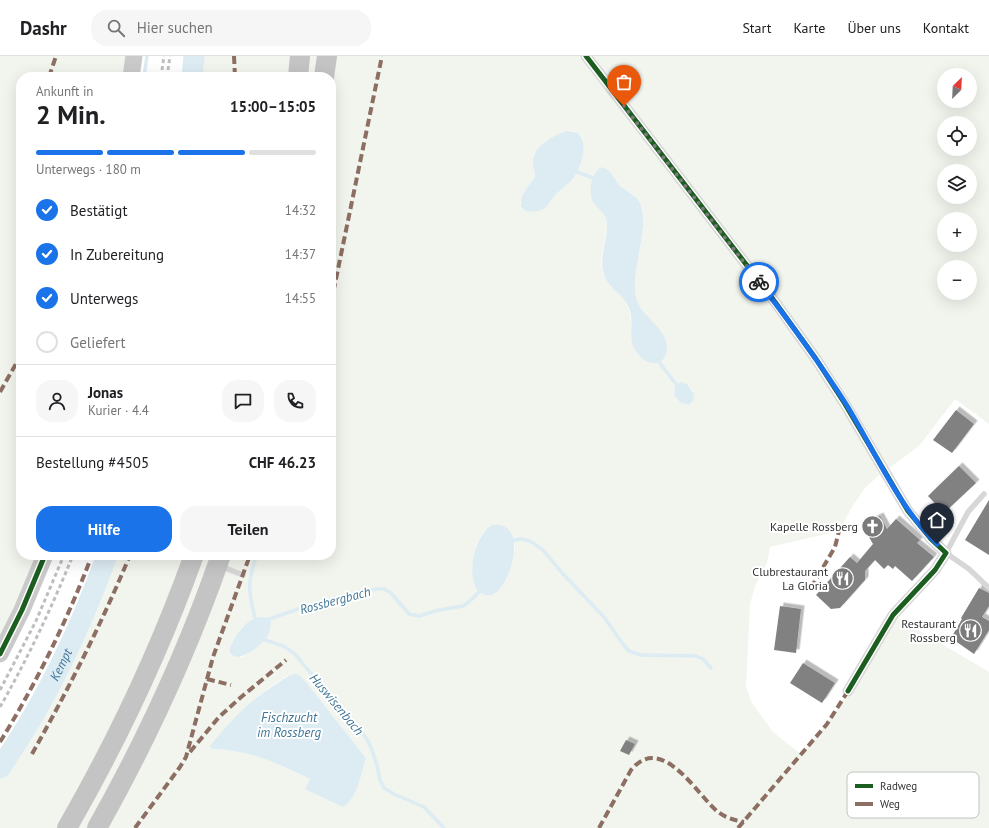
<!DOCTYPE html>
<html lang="de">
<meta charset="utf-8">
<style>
:root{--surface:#fff;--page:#f6f6f6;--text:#202124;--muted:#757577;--line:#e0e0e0;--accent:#1a73e8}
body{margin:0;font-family:"PT Sans",sans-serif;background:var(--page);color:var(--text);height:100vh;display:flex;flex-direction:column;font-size:15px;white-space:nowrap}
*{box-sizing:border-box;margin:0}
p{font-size:13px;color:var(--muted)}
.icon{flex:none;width:22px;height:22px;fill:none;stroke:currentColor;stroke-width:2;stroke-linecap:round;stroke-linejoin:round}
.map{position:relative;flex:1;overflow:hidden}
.details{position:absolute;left:16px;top:16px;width:320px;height:488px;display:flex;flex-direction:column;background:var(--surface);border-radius:16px;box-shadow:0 4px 16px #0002}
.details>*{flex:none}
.needle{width:26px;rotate:24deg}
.tools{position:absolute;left:937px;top:12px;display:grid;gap:8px}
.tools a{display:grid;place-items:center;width:40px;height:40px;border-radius:50%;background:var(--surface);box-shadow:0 4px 16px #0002;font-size:20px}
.pin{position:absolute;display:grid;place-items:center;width:34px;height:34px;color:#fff;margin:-41px -17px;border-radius:50% 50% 50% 0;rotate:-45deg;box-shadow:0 0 4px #0007}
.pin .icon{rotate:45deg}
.courier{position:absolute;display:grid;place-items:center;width:40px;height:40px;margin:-20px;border:3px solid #1a73e8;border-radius:50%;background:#fff;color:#222;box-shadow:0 1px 5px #0007}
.summary em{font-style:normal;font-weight:800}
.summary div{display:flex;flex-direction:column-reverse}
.summary{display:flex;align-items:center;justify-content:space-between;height:68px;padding:0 20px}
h1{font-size:26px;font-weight:800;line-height:30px}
.bar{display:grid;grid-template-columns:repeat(4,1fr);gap:6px 4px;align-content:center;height:48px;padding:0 20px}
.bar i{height:5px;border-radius:3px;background:var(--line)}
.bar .current{background:var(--accent)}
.bar p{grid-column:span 4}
.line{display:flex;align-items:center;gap:10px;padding:0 20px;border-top:1px solid var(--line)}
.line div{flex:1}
.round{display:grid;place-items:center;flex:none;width:42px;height:42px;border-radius:16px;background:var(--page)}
ol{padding:0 20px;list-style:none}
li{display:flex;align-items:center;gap:12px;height:44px}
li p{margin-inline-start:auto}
li .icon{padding:4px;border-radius:50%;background:var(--accent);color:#fff;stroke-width:4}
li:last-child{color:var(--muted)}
li i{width:22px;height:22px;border:2px solid var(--line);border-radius:50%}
.cta{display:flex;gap:8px;margin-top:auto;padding:8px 20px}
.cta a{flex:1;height:46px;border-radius:16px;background:var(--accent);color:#fff;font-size:16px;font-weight:800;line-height:46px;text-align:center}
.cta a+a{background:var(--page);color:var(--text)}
header{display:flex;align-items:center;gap:24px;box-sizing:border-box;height:56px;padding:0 20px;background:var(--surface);border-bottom:1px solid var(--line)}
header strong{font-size:19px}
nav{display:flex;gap:22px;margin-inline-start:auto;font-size:14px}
.search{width:280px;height:36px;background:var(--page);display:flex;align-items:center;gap:10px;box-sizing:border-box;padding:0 14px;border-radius:16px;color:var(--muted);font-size:15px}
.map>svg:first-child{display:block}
.green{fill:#f1f5ed;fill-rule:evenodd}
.water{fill:#ddebf3}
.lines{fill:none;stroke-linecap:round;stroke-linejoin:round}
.stream{stroke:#ddebf3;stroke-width:3.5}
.river{stroke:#ddebf3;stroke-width:21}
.building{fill:#818181;filter:url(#shadow)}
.service{stroke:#d7d7d7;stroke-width:5.5}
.minor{stroke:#d7d7d7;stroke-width:11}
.primary{stroke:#cacaca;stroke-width:17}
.motorway{stroke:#c4c4c4;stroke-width:20}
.rail{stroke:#bebebe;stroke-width:3;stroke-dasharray:4 3;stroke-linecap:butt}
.quiet{stroke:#8d6e63;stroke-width:4;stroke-dasharray:8 4;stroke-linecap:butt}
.cycleway-casing{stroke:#fff;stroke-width:8}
.cycleway{stroke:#1b5e20;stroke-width:5}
.done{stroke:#7a7a7a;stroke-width:4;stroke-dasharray:0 7.2}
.route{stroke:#1a73e8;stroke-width:5}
.labels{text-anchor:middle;stroke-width:4;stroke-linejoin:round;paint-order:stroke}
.poi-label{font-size:12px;fill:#333;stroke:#fff;text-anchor:end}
.water-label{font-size:13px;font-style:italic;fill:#3f7597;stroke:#fff}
.key{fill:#fff;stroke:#c2c2c2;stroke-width:1}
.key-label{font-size:11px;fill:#333}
</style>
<header>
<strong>Dashr</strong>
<div class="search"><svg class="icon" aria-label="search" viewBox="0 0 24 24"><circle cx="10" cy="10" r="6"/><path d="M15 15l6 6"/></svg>Hier suchen</div>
<nav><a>Start</a><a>Karte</a><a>Über uns</a><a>Kontakt</a></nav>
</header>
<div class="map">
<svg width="989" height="772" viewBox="0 0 989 772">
<defs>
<filter id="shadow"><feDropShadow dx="3.5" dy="-3.5" stdDeviation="0" flood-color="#0004"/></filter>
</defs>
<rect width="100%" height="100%" fill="#fff"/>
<g class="green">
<polygon points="0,0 134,0 131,21 21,21 21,499 45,499 0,598"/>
<path d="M 199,0 L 989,0 L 989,368 L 955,343 L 919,390 L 877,421 L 865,432 L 852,451 L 839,475 L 770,491 L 767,507 L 755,530 L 750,548 L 746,631 L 752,647 L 773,676 L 801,698 L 827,668 L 838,652 L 893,559 L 989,616 L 989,772 L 0,772 L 0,700 L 11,685 L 60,596 L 98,499 L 331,499 L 331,21 L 197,21 ZM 944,19 L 970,19 L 970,45 L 944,45 ZM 944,67 L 970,67 L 970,93 L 944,93 ZM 572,75 L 580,78 L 583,84 L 582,99 L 577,116 L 570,126 L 555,139 L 544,152 L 532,156 L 520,147 L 523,139 L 535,120 C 535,113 532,107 533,101 C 537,88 560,76 572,75 ZM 602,111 C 611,113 614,123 620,130 C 626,135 635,138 639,145 C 652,168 630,214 636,241 C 640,259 660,268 666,286 C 669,296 664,309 652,306 C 623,301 635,272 629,254 C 624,237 606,232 602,214 C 599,201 607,184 607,170 C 607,157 596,139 592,127 L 597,115 ZM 944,115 L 970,115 L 970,141 L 944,141 ZM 944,163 L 970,163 L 970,189 L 944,189 ZM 944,211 L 970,211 L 970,237 L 944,237 ZM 687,328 L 693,336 L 691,348 L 687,349 L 674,337 L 675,329 ZM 485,474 L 512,480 L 514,484 L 515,493 L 502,530 L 495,537 L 485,538 L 480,535 C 475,511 468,496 485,474 ZM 271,566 C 272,579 262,586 253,594 C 250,596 245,600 242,601 C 239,601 235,600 232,600 L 229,596 C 230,586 237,578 243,570 ZM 287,620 L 305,625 L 366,702 L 358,728 L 351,743 L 305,733 L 310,723 C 276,707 250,694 212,693 L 251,646 L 267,633 Z"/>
</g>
<g class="water">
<path d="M 568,75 L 578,77 C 590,88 580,114 571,125 C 566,130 560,134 555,139 C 551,143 549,150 543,153 C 536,157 521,158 521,147 C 520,137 531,129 535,120 C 535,114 532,109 533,104 C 534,90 555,78 568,75 Z"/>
<path d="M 602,111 C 611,113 614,123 620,130 C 626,135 634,138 639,145 C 652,167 630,214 636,241 C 640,261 666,270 667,291 C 667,313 645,310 636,296 C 627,283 634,269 630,255 C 625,238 609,234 604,219 C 598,202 608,185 607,168 C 607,157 598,154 593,146 C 588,137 591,115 602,111 Z"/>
<polygon points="681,326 687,328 694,338 693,345 689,349 681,347 674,339 675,329"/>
<path d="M 492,469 C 532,464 509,536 491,539 C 463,543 469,482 492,469 Z"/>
<path d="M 259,561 L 268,562 L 271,566 C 271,571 270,576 267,581 C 261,590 234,612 229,594 C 234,580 244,565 259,561 Z"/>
<path d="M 296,618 L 300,620 L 305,625 L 366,702 C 361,717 358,741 343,751 L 305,733 L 310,723 C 277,707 249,694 212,693 L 210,690 C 229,666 250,644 276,628 C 282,624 288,619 296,618 Z"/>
</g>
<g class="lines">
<g class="stream">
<polyline points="144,21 147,0"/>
<polyline points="577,116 593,122"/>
<polyline points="659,306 676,328"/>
<polyline points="514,484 522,483 530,485 543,494 563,518 604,561 623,588 629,595 641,599 696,600 703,603 711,612"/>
<path d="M 255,562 C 248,534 247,526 257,499"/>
<polyline points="269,563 316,547 363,535 377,533 384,533 391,537 409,558 419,560 439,554 463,550 470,545 480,535"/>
<polyline points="265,584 283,590 294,597 308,614 318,625 328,641 354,665 368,685 372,694 377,709 380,724 384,732 394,738 424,751 444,772"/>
</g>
<g class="river">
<polyline points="192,21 194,0"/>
<path id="s1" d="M 0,712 C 45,647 80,574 107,499"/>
</g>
</g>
<g class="building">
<polygon points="956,354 974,368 952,397 933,384"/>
<polygon points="959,410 976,427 944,457 928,440"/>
<polygon points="989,444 989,499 965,484"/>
<polygon points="880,460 887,473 896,463 920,484 917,487 934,501 912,525 895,510 893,513 888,509 884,513 875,504 865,515 865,524 840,552 831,553 816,539 850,501 857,507 873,488 862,469"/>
<polygon points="979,532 989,537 989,550 982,561 989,565 989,574 974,598 951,582 962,563 961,562"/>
<polygon points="780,550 801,553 796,597 774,594"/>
<polygon points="803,607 835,627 822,647 790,627"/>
<polygon points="626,684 635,688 629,699 620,695"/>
</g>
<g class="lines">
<g class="service">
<polyline points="984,438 968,456 946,497 969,513 989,532"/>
<polyline points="220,510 243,519"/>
</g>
<polyline class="minor" points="586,0 775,246 816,303 845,348 908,455 931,483 946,497 935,514 893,559 848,635"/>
<g class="primary">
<polyline points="131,21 134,0"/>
<polyline points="0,598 22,554 45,499"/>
</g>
<g class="motorway">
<polyline points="298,21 300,0"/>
<polyline points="324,21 327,0"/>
<path d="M 67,772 C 117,685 160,594 194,499"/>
<path d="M 97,772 C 146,685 188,594 221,499"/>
</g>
<g class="rail">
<polyline points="161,21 164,0"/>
<polyline points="167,21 170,0"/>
<polyline points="0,634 36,565 64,499"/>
<path d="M 0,651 C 28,602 52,551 73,499"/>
</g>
<g class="quiet">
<polyline points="234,0 235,21"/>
<polyline points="49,21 56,0"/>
<polyline points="331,247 382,0"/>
<polyline points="0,336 21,299"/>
<polyline points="811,532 835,491 839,475"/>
<polyline points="207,623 231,629"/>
<path d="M 0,686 C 37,626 67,565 92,499"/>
<polyline points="190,696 219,661 240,642 286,604"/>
<path d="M 32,698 C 68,634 102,567 130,499"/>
<polyline points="135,772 180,711 186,701 213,601 250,499"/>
<path d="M 599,772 L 631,714 C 662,676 697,739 718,756 C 726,762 734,764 744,766"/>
<polyline points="738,772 827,668 848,635"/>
</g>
<defs>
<g id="cycleway">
<polyline points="586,0 775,246 816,303 845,348 908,455 931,483 946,497 935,514 893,559 848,635"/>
<polyline points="0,598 22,554 45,499"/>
</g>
</defs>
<use href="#cycleway" class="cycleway-casing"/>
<use href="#cycleway" class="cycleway"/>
</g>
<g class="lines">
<polyline class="done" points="624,50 759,226"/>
<path class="route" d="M 759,226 C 789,265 819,306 846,348 C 875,395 897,449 937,488"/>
</g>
<defs>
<symbol id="church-disc" viewBox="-11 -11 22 22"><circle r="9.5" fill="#7a7a7a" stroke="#fff"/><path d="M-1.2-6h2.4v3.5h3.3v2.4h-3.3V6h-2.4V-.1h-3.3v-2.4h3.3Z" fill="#fff"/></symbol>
<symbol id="restaurant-disc" viewBox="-11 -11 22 22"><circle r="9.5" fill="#7a7a7a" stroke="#fff"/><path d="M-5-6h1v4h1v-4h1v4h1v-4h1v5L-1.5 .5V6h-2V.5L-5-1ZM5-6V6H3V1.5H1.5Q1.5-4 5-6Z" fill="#fff"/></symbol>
</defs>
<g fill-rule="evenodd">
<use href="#church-disc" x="860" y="458" width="25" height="25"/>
<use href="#restaurant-disc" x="830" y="510" width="25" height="25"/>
<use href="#restaurant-disc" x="958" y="562" width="25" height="25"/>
</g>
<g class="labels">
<g class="poi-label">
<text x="858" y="475">Kapelle Rossberg</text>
<text x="828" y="520">Clubrestaurant<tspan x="828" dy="14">La Gloria</tspan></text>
<text x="956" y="572">Restaurant<tspan x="956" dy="14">Rossberg</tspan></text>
</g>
<g class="water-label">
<text transform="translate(335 544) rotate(-15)" y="5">Rossbergbach</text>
<text dy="5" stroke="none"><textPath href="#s1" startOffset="120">Kempt</textPath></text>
<text transform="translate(337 648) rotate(50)" y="5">Huswisenbach</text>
<text x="289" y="666">Fischzucht<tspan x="289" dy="15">im Rossberg</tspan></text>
</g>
</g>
<rect x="847" y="716" width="132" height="46" rx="6" class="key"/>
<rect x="855" y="728" width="18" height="4" fill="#1b5e20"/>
<rect x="855" y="746" width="18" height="4" fill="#8d6e63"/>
<g class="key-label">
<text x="880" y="734">Radweg</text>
<text x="880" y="752">Weg</text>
</g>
</svg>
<div class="tools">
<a><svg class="needle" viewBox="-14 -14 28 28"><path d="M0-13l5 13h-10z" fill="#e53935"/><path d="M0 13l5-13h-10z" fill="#757577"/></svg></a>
<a><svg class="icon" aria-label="locate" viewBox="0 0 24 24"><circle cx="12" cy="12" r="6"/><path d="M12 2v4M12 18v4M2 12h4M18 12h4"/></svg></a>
<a><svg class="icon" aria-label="layers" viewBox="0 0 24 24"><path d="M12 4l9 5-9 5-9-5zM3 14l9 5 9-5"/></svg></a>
<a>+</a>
<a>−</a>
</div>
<div class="pin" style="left:624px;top:50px;background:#ea580c"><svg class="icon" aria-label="bag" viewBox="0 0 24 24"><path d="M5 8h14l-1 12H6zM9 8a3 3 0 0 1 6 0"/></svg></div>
<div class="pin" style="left:937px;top:488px;background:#1f2937"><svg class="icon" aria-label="home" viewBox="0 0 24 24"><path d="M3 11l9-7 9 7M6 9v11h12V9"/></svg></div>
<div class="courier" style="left:759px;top:226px"><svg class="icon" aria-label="bike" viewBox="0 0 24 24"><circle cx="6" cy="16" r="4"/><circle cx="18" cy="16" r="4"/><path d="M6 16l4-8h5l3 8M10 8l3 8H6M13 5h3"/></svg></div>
<section class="details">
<div class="summary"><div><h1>2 Min.</h1><p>Ankunft in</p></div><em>15:00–15:05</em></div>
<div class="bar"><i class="current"></i><i class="current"></i><i class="current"></i><i></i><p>Unterwegs · 180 m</p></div>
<ol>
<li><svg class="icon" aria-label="check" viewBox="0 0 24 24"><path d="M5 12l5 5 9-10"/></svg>Bestätigt<p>14:32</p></li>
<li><svg class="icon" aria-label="check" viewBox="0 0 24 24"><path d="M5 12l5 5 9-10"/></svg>In Zubereitung<p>14:37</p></li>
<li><svg class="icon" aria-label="check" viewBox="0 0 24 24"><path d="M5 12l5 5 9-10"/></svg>Unterwegs<p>14:55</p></li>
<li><i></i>Geliefert</li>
</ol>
<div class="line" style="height:72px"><a class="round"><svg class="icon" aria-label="person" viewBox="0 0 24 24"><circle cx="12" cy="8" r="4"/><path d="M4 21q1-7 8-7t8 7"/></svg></a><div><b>Jonas</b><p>Kurier · 4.4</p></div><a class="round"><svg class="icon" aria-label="chat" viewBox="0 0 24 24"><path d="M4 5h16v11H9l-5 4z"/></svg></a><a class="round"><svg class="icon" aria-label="phone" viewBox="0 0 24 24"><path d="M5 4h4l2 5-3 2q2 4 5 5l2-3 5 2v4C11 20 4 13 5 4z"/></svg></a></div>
<div class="line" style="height:52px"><div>Bestellung #4505</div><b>CHF 46.23</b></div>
<div class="cta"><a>Hilfe</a><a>Teilen</a></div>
</section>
</div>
